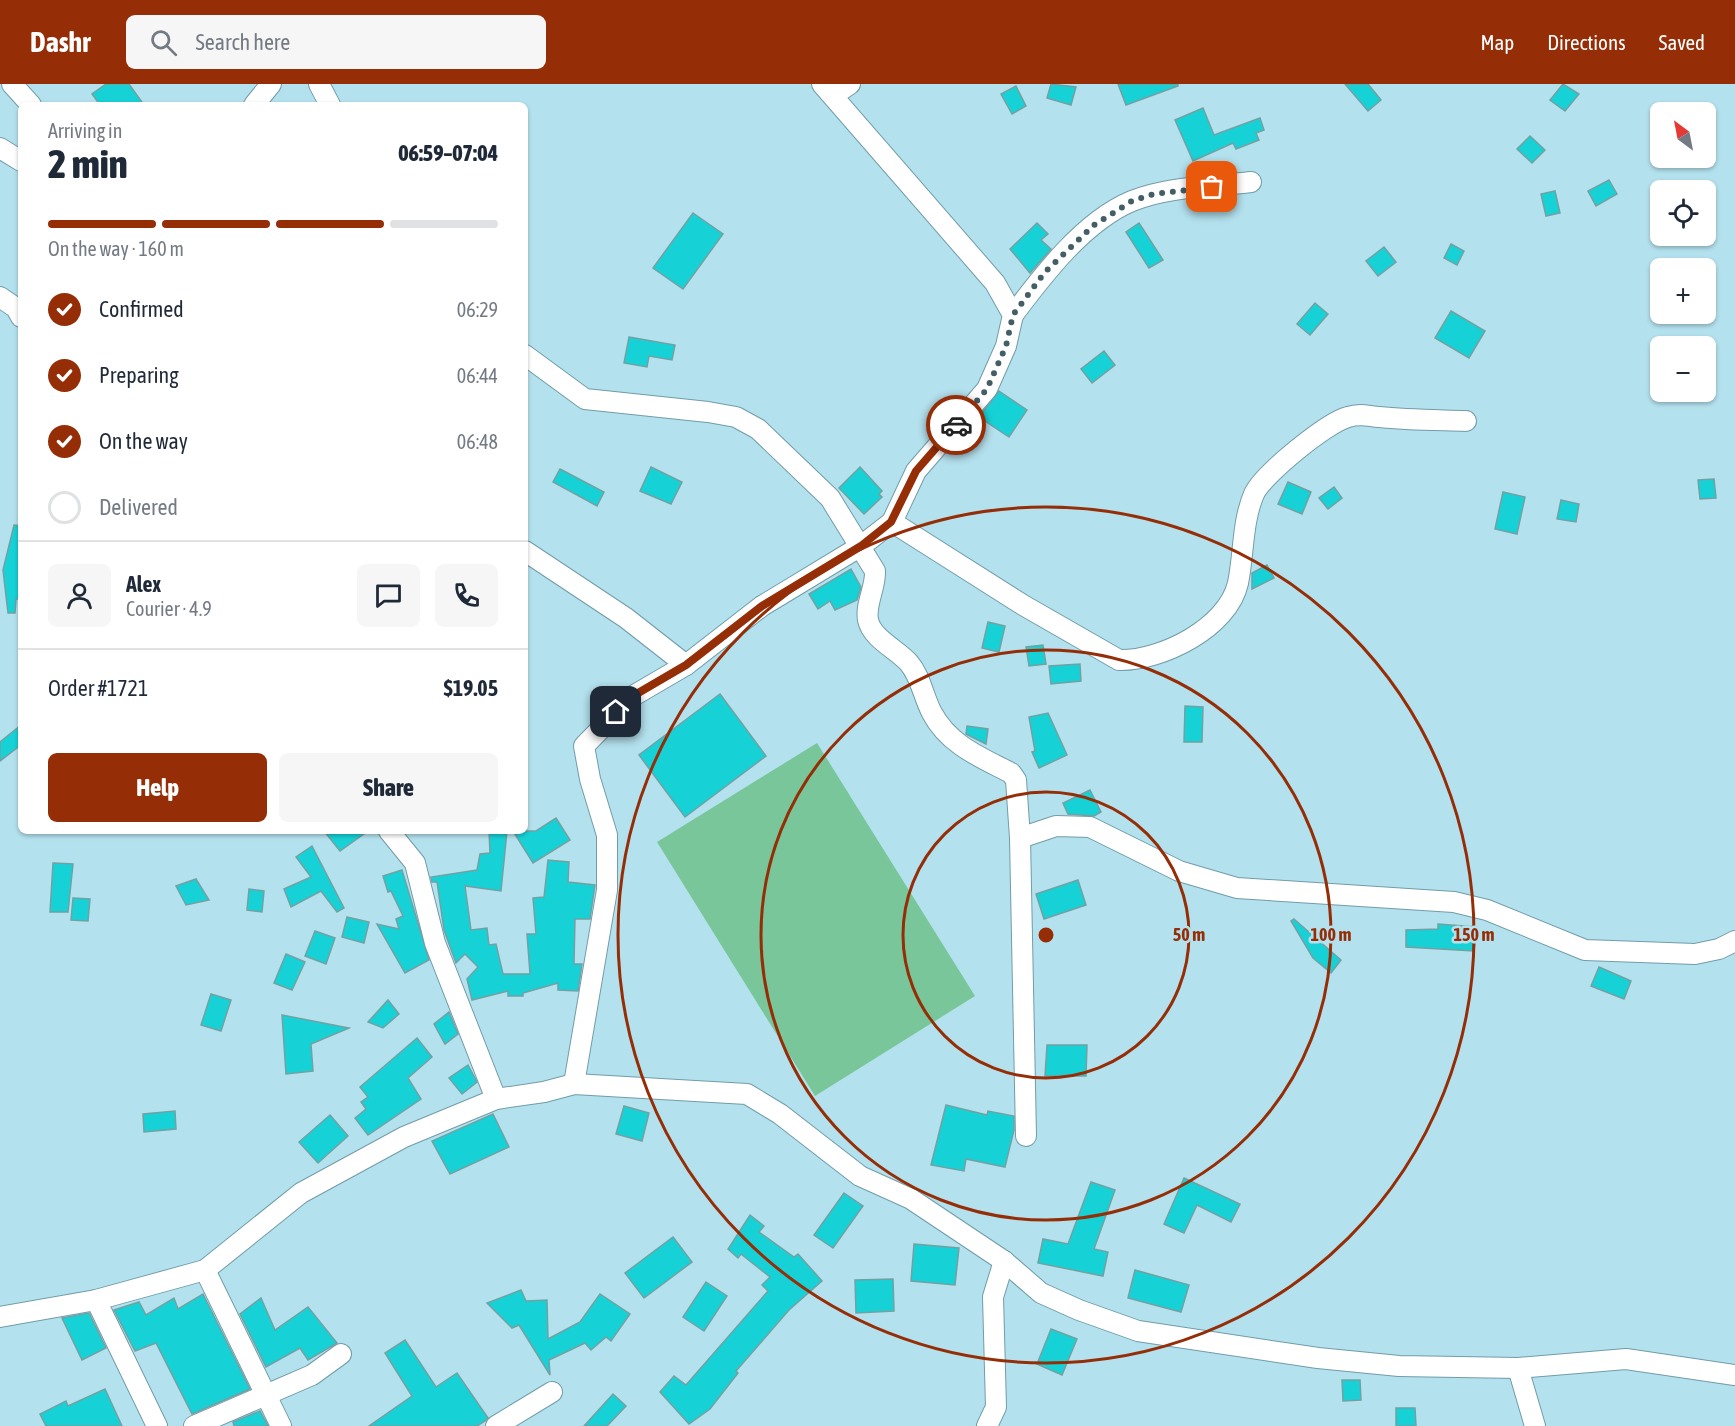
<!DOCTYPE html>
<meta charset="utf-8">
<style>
:root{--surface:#fff;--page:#f6f6f7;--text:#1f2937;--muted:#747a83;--line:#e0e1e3;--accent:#952e07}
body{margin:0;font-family:"Asap Condensed",sans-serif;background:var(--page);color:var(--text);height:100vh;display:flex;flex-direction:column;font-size:22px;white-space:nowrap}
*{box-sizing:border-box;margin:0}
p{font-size:20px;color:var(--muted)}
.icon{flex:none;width:33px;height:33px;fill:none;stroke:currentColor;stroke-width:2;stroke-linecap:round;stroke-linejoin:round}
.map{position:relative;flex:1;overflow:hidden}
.details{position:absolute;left:18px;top:18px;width:510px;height:732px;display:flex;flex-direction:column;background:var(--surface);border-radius:9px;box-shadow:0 2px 4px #0004}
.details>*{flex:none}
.needle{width:39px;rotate:328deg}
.tools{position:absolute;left:1650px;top:18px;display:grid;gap:12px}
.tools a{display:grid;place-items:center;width:66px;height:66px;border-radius:9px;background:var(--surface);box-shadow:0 2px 4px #0004;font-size:30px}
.pin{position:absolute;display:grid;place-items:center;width:51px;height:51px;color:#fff;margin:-26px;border-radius:12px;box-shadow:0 3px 9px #0006}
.courier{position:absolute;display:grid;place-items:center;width:60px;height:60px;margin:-30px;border:4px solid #952e07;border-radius:50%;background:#fff;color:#222;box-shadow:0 2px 8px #0007}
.summary em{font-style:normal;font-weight:800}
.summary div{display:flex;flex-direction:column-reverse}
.summary{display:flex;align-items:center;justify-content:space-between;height:102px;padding:0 30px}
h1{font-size:39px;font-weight:800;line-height:45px}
.bar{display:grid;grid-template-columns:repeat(4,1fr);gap:9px 6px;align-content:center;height:72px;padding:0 30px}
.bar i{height:8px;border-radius:4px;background:var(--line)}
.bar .active{background:var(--accent)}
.bar p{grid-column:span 4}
.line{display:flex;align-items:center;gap:15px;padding:0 30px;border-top:2px solid var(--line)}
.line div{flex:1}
.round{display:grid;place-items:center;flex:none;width:63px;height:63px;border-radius:9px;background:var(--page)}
ol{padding:0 30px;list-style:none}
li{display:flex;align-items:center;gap:18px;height:66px}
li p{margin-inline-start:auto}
li .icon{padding:6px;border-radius:50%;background:var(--accent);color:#fff;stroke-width:4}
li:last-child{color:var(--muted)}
li i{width:33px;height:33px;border:3px solid var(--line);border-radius:50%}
.primary-button{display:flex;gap:12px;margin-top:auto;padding:12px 30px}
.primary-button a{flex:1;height:69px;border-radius:9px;background:var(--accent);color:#fff;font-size:24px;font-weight:800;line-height:69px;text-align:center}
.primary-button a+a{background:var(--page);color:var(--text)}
header{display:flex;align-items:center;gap:36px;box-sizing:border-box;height:84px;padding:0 30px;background:var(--accent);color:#fff}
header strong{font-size:28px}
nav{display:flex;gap:33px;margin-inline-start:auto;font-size:21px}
.search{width:420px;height:54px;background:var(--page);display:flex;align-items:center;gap:15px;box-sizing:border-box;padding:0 21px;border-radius:9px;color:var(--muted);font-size:22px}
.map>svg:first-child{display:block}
.green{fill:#78c69a}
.building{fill:#16d2d7;stroke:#72a1a2;stroke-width:1.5}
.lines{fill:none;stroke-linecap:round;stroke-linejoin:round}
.street-casing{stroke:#719ca9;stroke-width:22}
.street{stroke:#fff;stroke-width:20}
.done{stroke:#445e66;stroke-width:6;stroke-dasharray:0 10.8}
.route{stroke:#952e07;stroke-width:8}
.ring{fill:none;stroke:#952e07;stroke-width:3}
.centre{fill:#952e07;stroke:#b4e1ee;stroke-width:3}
.ring-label{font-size:18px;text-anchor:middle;font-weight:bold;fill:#952e07;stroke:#b4e1ee;stroke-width:5;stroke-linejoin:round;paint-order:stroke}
</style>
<header>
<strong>Dashr</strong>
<div class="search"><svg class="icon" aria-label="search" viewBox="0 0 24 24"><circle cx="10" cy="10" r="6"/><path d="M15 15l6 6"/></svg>Search here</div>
<nav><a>Map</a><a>Directions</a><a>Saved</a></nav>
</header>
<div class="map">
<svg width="1735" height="1342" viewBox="0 0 1735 1342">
<rect width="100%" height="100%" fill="#b4e1ee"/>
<polygon class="green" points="817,659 975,912 815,1012 657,758"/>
<g class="building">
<polygon points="106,0 129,0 144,21 100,21 92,10"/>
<polygon points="1051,0 1076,3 1071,21 1047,14"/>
<polygon points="1118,0 1178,0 1178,2 1126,21"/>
<polygon points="1345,0 1368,0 1381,16 1368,27"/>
<polygon points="1563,0 1579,10 1565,27 1550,16"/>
<polygon points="1016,2 1026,22 1012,30 1001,10"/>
<polygon points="1203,24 1214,51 1260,34 1264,46 1256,49 1259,56 1236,65 1233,59 1193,77 1175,36"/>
<polygon points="1530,52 1545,66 1532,79 1517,65"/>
<polygon points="1609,96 1617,110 1596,122 1588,107"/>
<polygon points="1555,107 1560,129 1546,132 1541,110"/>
<polygon points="693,129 723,150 683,205 653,184"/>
<polygon points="1037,139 1048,150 1041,156 1051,165 1030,189 1010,165"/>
<polygon points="1139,139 1163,176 1149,184 1126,148"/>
<polygon points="1451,160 1464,167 1457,181 1444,174"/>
<polygon points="1384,163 1396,178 1378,192 1366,177"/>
<polygon points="1315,219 1328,230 1310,251 1297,240"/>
<polygon points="1451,227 1485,247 1469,274 1435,254"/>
<polygon points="629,253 675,261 672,276 649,272 647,283 624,279"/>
<polygon points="1104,267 1115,281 1092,299 1081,285"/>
<polygon points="999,307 1027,326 1009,353 979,333"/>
<polygon points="651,383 682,398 671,420 640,407"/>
<polygon points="860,383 882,407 879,410 882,413 864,430 839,404"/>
<polygon points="560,385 604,408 597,422 553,398"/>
<polygon points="1714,395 1716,414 1700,415 1698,396"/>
<polygon points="1288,398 1311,408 1302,430 1278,420"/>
<polygon points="1334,403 1342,414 1328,425 1319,414"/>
<polygon points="1503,408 1525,413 1517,450 1495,445"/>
<polygon points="1561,416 1579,420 1576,438 1557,435"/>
<polygon points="14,441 21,442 19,488 21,487 21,515 16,515 15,529 8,529 3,486"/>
<polygon points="1267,481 1274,494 1252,505 1252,489"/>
<polygon points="851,485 861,503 857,516 835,526 830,517 818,525 809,510"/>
<polygon points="988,538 1005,542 999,568 982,564"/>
<polygon points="1043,561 1046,580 1029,582 1026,563"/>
<polygon points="1080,580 1081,597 1051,600 1049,582"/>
<polygon points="720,610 766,672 685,733 639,671"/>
<polygon points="1185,622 1203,623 1202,658 1184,658"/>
<polygon points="1048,629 1067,671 1039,684 1032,668 1035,667 1029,633"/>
<polygon points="21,641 21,661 0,677 0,658"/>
<polygon points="967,642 988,645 986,660 966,650"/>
<polygon points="1090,706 1101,728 1094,732 1068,730 1063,719"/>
<polygon points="556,734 570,756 533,779 513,747 536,747"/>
<polygon points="324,747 368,747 340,767"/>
<polygon points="489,747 507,747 501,807 465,802 471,846 487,844 489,861 496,860 503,890 530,890 527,850 536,850 533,814 544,813 548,776 569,778 568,798 595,801 590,835 575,835 574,880 582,880 578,907 558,906 558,899 523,909 523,912 508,912 508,907 472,916 467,895 478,883 465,870 456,879 444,846 437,798 432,798 431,793 477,786 480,770 490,769"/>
<polygon points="312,762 344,824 337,828 321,807 291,823 284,805 311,793 296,773"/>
<polygon points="53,779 73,780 68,828 50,828"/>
<polygon points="402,786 429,876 405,889 377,840 399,845 396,835 403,832 391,807 388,808 383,792"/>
<polygon points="196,795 209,816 186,821 176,802"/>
<polygon points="1078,796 1086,821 1044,835 1036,810"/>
<polygon points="249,805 264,807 262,828 247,826"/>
<polygon points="73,814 90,815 88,837 71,836"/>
<polygon points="347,833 369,838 364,859 342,853"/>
<polygon points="1294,835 1341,876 1331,889 1313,874 1291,837"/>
<polygon points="1438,840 1477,843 1474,867 1406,863 1406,846 1438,845"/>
<polygon points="315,847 335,854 326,880 305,872"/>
<polygon points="286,870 305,878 292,906 274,899"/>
<polygon points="1599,883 1631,897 1624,915 1591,902"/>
<polygon points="211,910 231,916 221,947 201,941"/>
<polygon points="388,916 399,930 383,944 368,938"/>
<polygon points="449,928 458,950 445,960 434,940"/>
<polygon points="282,931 318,938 349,944 311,960 313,987 286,990"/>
<polygon points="417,954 432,973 408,994 421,1015 368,1051 355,1034 366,1025 361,1018 368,1013 360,1003"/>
<polygon points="1047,961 1087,961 1086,992 1045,992"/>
<polygon points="468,981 477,998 462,1010 449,994"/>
<polygon points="946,1021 987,1031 988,1027 1014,1032 1014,1046 1005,1083 966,1075 964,1087 931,1081"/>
<polygon points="624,1022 649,1029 642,1057 616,1050"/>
<polygon points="175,1027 176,1045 144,1048 143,1030"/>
<polygon points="493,1030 509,1063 450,1090 432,1057"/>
<polygon points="330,1031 348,1052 318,1079 299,1058"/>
<polygon points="1184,1094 1240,1120 1231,1138 1197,1121 1184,1149 1164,1140"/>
<polygon points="1091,1098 1115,1106 1094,1165 1108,1168 1103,1192 1038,1179 1043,1155 1068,1160"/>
<polygon points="844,1109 863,1122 833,1164 814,1151"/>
<polygon points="750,1131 764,1142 759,1148 794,1173 798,1170 822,1197 789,1226 736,1287 738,1289 710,1325 689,1340 660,1308 674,1292 686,1301 768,1207 762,1201 770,1193 741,1170 738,1174 728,1165"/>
<polygon points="673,1153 692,1178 644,1214 625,1189"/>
<polygon points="914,1160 959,1164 955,1201 911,1197"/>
<polygon points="1135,1186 1189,1201 1181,1228 1128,1214"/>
<polygon points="893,1195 894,1227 856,1229 855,1196"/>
<polygon points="706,1198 727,1212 704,1247 683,1233"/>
<polygon points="521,1206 526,1217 547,1216 548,1255 580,1238 600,1210 630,1230 611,1257 606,1253 591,1266 585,1259 549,1276 550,1291 519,1241 512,1244 487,1219"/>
<polygon points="203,1210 250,1305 192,1330 156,1259 135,1267 114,1226 139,1218 146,1231 174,1214 178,1225"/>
<polygon points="261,1214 275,1246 308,1223 337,1259 308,1276 300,1264 266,1283 240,1230"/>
<polygon points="89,1229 106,1264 82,1276 62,1234"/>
<polygon points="1051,1245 1077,1255 1062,1291 1037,1280"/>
<polygon points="405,1256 436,1303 457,1289 488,1334 485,1337 477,1342 369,1342 412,1312 385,1269"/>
<polygon points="1342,1296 1360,1296 1361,1316 1343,1317"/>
<polygon points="105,1305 122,1342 46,1342 40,1330 66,1317 68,1322"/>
<polygon points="613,1310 626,1322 607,1342 584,1342"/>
<polygon points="1396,1324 1415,1324 1416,1342 1396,1342"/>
<polygon points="260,1327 268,1342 234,1342 233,1338"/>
</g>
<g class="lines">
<defs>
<g id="street">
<polyline points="12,0 31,21"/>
<polyline points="319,0 330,21"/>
<polyline points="834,11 850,0"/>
<polyline points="254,21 271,0"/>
<polyline points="0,64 21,77"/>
<polyline points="0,213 16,224 21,233"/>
<path d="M 1013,231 C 1043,191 1084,137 1132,117 C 1168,102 1213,103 1251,98"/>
<path d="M 525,271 L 585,315 L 708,328 L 736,333 L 758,345 L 830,414 L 875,487 C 876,503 865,520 868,536 C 872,555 897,565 909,579 C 921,593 923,612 932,629 C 949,661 980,673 1011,689 L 1016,696 L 1020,754 L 1026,1052"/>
<path d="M 892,438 L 1023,521 L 1119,576 C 1161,577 1228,544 1238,499 C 1244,470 1242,438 1254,410 C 1263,390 1328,338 1348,333 C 1360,329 1368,332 1379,333 C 1408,336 1437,336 1466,337"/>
<polyline points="525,467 626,534 686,581"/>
<polyline points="389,747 415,779 435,859 496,1015"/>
<polyline points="1020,754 1056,742 1090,743 1179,787 1237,804 1454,818 1487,826 1585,866 1695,870 1719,865 1735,857"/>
<polyline points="574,1000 607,806 607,751 590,695 584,662 633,612 686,581 762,522 861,462 892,438 916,387 987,305 1006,262 1013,231 995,199 822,0"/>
<polyline points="205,1186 281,1342"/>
<polyline points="96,1216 157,1342"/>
<polyline points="0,1233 96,1216 205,1186 301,1109 404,1053 496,1015 544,1008 574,1000 747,1010 780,1030 860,1092 911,1115 1004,1177 1041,1209 1079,1226 1138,1247 1318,1274 1399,1282 1518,1284 1626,1275 1735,1291"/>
<polyline points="1518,1284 1535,1342"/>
<polyline points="194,1342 312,1291 341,1270"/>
<polyline points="496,1342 552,1308"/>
<polyline points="987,1342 996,1323 993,1213 1004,1177"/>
</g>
</defs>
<use href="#street" class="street-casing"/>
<use href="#street" class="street"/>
</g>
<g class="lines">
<polyline class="done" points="956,341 987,305 1006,262 1013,231 1045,188 1094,141 1132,117 1154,110 1212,103"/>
<polyline class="route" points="616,628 633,612 686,581 762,522 861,462 891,438 916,387 956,341"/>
</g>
<g class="ring">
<circle cx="1046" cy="851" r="143"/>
<circle cx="1046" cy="851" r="285"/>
<circle cx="1046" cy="851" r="428"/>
</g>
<circle cx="1046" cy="851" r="9" class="centre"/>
<g class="ring-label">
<text x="1189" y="857">50 m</text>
<text x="1331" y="857">100 m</text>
<text x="1474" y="857">150 m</text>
</g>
</svg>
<div class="tools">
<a><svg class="needle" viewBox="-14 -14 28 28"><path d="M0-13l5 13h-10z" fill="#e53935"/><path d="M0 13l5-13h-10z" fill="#747a83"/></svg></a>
<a><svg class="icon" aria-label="locate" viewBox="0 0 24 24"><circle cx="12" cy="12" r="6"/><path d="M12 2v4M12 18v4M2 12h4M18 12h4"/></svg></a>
<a>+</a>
<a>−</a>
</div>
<div class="pin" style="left:1212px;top:103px;background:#ea580c"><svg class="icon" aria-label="bag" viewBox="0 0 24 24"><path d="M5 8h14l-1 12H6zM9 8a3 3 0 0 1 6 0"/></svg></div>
<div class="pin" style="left:616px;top:628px;background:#1f2937"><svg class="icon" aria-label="home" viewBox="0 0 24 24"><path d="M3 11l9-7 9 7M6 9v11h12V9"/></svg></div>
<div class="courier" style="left:956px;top:341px"><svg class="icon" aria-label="car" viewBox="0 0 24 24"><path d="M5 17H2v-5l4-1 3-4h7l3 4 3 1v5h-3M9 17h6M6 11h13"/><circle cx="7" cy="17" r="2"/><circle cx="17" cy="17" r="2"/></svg></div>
<section class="details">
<div class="summary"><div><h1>2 min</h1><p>Arriving in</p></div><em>06:59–07:04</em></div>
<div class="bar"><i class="active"></i><i class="active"></i><i class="active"></i><i></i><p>On the way · 160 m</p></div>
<ol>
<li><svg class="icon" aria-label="check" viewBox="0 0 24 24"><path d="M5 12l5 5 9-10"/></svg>Confirmed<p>06:29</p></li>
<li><svg class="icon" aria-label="check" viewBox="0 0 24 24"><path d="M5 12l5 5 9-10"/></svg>Preparing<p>06:44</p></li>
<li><svg class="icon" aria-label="check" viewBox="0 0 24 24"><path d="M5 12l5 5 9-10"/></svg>On the way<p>06:48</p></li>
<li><i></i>Delivered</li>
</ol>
<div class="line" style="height:108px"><a class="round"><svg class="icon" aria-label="person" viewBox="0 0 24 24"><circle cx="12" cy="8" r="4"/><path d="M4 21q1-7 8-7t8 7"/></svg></a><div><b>Alex</b><p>Courier · 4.9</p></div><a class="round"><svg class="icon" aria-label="chat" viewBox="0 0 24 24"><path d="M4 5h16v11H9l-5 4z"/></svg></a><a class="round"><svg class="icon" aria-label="phone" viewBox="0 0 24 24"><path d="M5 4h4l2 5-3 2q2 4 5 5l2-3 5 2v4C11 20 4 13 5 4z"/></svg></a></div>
<div class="line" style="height:78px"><div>Order #1721</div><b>$19.05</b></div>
<div class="primary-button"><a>Help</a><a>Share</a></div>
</section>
</div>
